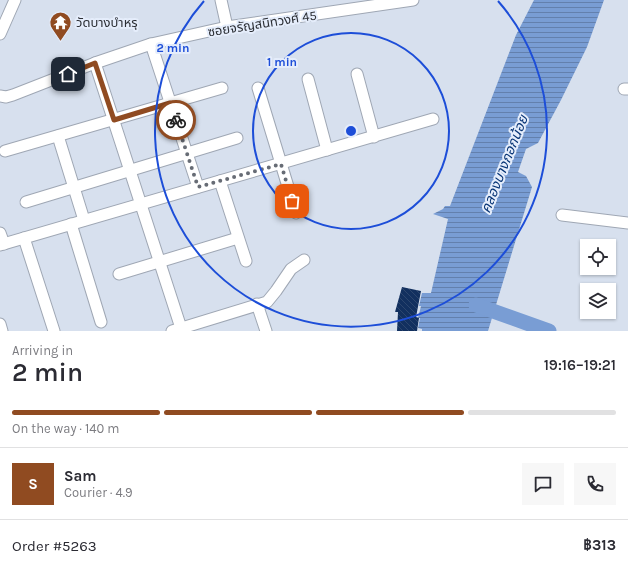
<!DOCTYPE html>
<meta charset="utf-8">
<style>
:root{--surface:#fff;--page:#f7f7f7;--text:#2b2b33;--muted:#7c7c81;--line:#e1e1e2;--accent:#904b21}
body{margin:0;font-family:Karla,"Noto Sans Thai",sans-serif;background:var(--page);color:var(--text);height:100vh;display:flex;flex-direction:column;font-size:15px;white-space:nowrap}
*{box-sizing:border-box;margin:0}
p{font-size:13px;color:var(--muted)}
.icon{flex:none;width:22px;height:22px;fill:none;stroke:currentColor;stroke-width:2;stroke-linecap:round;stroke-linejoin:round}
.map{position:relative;height:331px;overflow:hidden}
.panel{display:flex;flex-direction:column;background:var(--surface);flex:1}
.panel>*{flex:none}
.fabs{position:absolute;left:580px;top:239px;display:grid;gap:8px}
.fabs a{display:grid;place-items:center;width:36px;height:36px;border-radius:0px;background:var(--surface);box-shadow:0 1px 3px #0004;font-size:20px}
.pin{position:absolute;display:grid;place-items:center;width:34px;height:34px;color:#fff;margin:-17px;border-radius:8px;box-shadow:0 2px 6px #0006}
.courier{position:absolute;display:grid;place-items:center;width:40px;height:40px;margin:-20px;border:3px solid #904b21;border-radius:50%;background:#fff;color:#222;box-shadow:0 1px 5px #0007}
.overview em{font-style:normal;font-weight:600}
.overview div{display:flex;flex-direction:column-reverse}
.overview{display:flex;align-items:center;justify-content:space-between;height:68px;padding:0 12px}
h1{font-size:26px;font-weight:600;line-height:30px}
.bar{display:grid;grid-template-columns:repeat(4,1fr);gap:6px 4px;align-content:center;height:48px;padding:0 12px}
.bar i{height:5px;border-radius:3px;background:var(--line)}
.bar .selected{background:var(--accent)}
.bar p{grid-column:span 4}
.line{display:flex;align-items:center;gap:10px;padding:0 12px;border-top:1px solid var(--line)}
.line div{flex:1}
.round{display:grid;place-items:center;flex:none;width:42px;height:42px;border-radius:0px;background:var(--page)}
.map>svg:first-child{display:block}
.water{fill:url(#water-rules)}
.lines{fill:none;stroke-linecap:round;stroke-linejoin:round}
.river{stroke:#799dd4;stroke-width:15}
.building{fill:url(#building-back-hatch)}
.minor-casing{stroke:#9fa7b4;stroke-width:13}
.minor{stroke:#fff;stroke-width:11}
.done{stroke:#676c75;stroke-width:4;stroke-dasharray:0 7.2}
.route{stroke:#904b21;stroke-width:5}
.ring{fill:none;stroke:#1d4ed8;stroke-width:2}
.labels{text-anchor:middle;stroke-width:4;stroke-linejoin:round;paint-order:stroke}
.poi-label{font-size:13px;fill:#2b2e34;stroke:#e5edfb;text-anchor:start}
.street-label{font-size:13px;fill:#2b2e34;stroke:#e5edfb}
.water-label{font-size:14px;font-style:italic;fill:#073475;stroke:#e5edfb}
.centre{fill:#1d4ed8;stroke:#e5edfb;stroke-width:2}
.ring-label{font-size:12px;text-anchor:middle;font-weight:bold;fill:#1d4ed8;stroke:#e5edfb;stroke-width:4;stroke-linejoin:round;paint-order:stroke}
</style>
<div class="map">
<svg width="628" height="331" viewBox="0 0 628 331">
<defs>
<pattern id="water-rules" width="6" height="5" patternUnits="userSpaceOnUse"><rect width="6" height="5" fill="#799dd4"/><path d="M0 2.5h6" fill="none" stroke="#6380ad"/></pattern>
<pattern id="building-back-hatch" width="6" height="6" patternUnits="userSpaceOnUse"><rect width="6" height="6" fill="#12305f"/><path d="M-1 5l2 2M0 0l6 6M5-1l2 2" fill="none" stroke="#2c466e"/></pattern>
</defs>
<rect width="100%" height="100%" fill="#d7e0ee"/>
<polygon class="water" points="534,0 604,0 587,47 561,100 538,143 526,149 518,172 526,176 532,187 488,331 422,331 422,329 418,328 420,318 418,318 421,306 419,306 422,293 431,293 448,219 433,214 443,209 445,206 450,206 516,35"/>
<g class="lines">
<polyline class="river" points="476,305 549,331"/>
</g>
<polygon class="building" points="402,287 421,291 416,317 419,318 417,331 397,331 398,312 395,312"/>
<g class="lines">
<defs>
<g id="minor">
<polyline points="221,0 227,27"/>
<polyline points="0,34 15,0"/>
<polyline points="151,44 198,187"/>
<polyline points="95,63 181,328"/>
<polyline points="357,74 374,137"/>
<polyline points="308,79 327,150"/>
<polyline points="258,88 296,213"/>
<polyline points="624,89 628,89"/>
<polyline points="0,96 6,97 13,95 95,63 151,44 227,27 413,0"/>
<polyline points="58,136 84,220"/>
<polyline points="5,151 222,88"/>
<polyline points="220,181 246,261"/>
<polyline points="26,202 237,138"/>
<polyline points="562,215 628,223"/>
<polyline points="71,224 101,322"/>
<polyline points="0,233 4,244"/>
<polyline points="24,238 54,331"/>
<polyline points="0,245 433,119"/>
<polyline points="119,274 238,238"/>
<polyline points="257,304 266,331"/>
<polyline points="0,324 2,331"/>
<polyline points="172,331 267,302 276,291 291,269 304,260"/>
</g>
</defs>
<use href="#minor" class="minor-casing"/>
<use href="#minor" class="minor"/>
</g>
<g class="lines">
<polyline class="done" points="176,120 198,187 281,164 292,201"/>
<polyline class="route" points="68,74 95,63 114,120 170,103 176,120"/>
</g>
<g class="ring">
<circle cx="351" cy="131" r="98"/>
<path d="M498 1A196 196 0 1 1 204 1"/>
</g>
<defs>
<symbol id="temple-pin" viewBox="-11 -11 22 30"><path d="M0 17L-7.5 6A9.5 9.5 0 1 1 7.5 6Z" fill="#904b21" stroke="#e5edfb"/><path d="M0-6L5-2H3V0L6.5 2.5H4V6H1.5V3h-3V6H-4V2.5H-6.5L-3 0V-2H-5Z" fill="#fff"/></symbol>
</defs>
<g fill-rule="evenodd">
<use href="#temple-pin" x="48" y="10" width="25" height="34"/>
</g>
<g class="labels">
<g class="poi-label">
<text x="76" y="27">วัดบางบำหรุ</text>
</g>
<g class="street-label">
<text transform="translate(262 23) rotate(-9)" y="5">ซอยจรัญสนิทวงศ์ 45</text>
</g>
<g class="water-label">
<text transform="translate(504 164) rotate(-68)" y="5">คลองบางกอกน้อย</text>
</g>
</g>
<circle cx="351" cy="131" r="6" class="centre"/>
<g class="ring-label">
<text x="173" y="52">2 min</text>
<text x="282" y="66">1 min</text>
</g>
</svg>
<div class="fabs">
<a><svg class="icon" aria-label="locate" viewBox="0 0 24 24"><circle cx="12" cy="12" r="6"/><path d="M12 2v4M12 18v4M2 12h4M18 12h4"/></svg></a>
<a><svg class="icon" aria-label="layers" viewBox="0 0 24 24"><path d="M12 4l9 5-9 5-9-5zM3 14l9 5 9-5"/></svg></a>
</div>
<div class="pin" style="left:292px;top:201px;background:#ea580c"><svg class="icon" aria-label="bag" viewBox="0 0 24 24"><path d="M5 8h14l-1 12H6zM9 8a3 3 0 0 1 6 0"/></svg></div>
<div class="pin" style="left:68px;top:74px;background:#1f2937"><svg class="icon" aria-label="home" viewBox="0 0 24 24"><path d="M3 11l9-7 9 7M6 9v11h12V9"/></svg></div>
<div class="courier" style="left:176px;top:120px"><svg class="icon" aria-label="bike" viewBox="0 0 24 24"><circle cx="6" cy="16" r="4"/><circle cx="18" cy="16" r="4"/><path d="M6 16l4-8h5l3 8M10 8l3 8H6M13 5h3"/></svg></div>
</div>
<section class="panel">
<div class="overview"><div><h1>2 min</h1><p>Arriving in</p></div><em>19:16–19:21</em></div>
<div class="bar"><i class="selected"></i><i class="selected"></i><i class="selected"></i><i></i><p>On the way · 140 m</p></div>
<div class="line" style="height:72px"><b class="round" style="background:var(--accent);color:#fff">S</b><div><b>Sam</b><p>Courier · 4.9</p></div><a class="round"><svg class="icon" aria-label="chat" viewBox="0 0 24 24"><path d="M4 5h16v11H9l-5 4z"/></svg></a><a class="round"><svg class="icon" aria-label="phone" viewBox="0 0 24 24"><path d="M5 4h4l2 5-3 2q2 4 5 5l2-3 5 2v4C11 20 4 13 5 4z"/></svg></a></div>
<div class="line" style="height:52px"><div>Order #5263</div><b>฿313</b></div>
</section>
